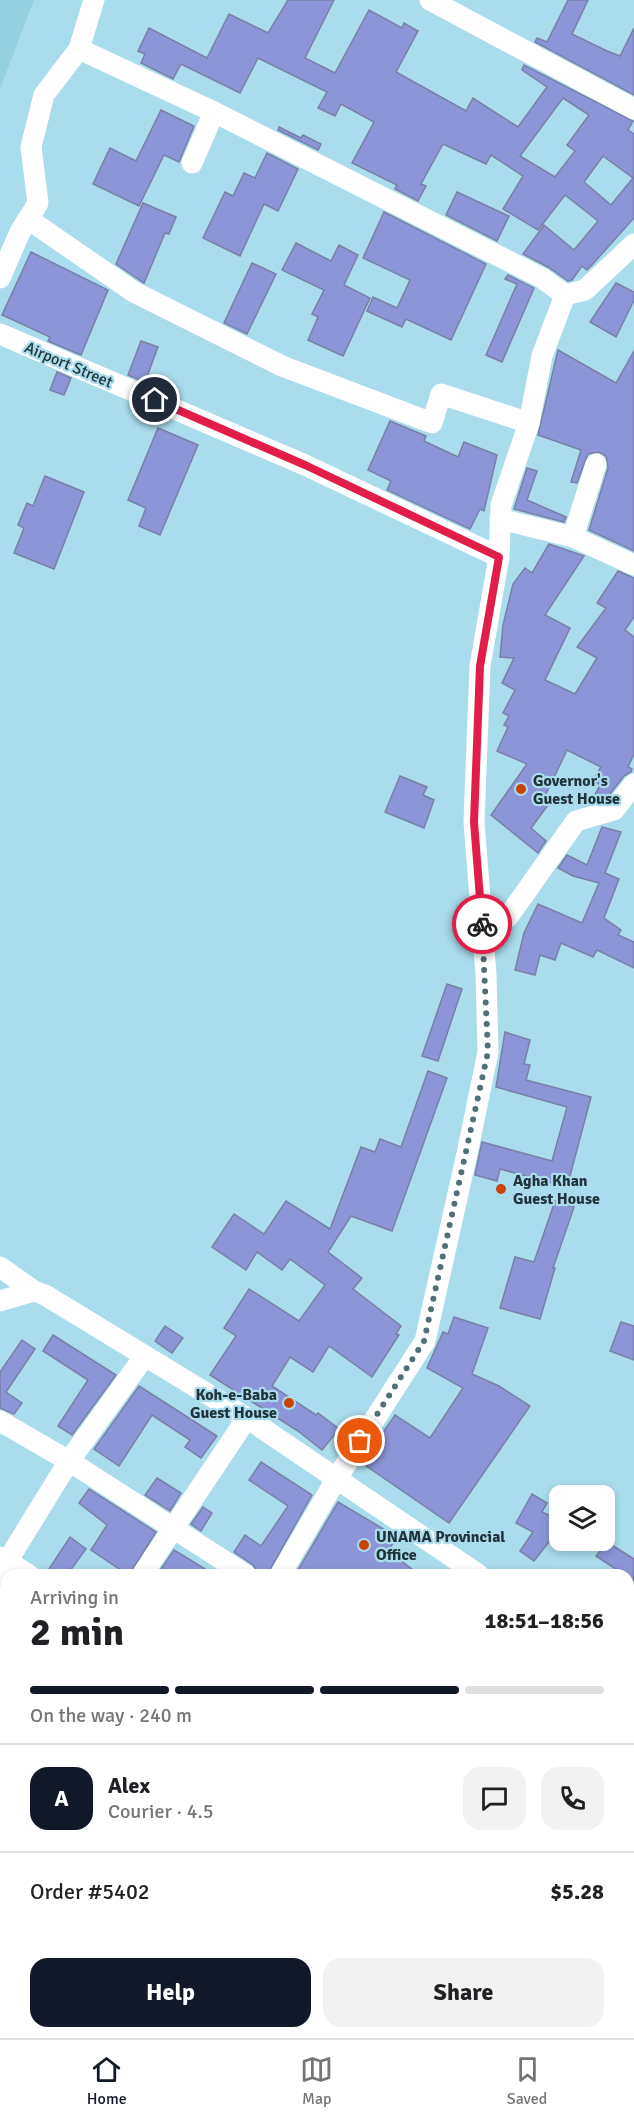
<!DOCTYPE html>
<meta charset="utf-8">
<style>
:root{--surface:#fff;--page:#f2f2f2;--text:#202124;--muted:#757577;--line:#e0e0e0;--accent:#111827}
body{margin:0;font-family:Signika,sans-serif;background:var(--page);color:var(--text);height:100vh;display:flex;flex-direction:column;font-size:22px;white-space:nowrap}
*{box-sizing:border-box;margin:0}
p{font-size:20px;color:var(--muted)}
.icon{flex:none;width:33px;height:33px;fill:none;stroke:currentColor;stroke-width:2;stroke-linecap:round;stroke-linejoin:round}
.map{position:relative;flex:1;overflow:hidden}
.panel{position:absolute;left:0px;top:1569px;width:634px;height:470px;display:flex;flex-direction:column;background:var(--surface);border-radius:18px 18px 0 0;box-shadow:0 3px 9px #0003}
.panel>*{flex:none}
.buttons{position:absolute;left:549px;top:1485px;display:grid;gap:12px}
.buttons a{display:grid;place-items:center;width:66px;height:66px;border-radius:12px;background:var(--surface);box-shadow:0 3px 9px #0003;font-size:30px}
.pin{position:absolute;display:grid;place-items:center;width:51px;height:51px;color:#fff;margin:-26px;border:3px solid #fff;border-radius:50%;box-shadow:0 2px 6px #0007}
.courier{position:absolute;display:grid;place-items:center;width:60px;height:60px;margin:-30px;border:4px solid #e11d48;border-radius:50%;background:#fff;color:#222;box-shadow:0 2px 8px #0007}
.overview em{font-style:normal;font-weight:700}
.overview div{display:flex;flex-direction:column-reverse}
.overview{display:flex;align-items:center;justify-content:space-between;height:102px;padding:0 30px}
h1{font-size:39px;font-weight:700;line-height:45px}
.bar{display:grid;grid-template-columns:repeat(4,1fr);gap:9px 6px;align-content:center;height:72px;padding:0 30px}
.bar i{height:8px;border-radius:4px;background:var(--line)}
.bar .active{background:var(--accent)}
.bar p{grid-column:span 4}
.line{display:flex;align-items:center;gap:15px;padding:0 30px;border-top:2px solid var(--line)}
.line div{flex:1}
.round{display:grid;place-items:center;flex:none;width:63px;height:63px;border-radius:18px;background:var(--page)}
.cta{display:flex;gap:12px;margin-top:auto;padding:12px 30px}
.cta a{flex:1;height:69px;border-radius:18px;background:var(--accent);color:#fff;font-size:24px;font-weight:700;line-height:69px;text-align:center}
.cta a+a{background:var(--page);color:var(--text)}
.menu{display:flex;justify-content:space-around;align-items:center;height:84px;border-top:2px solid var(--line);background:var(--surface);font-size:16px;color:var(--muted)}
.menu a{display:grid;justify-items:center;gap:3px}
.menu .active{color:var(--accent)}
.map>svg:first-child{display:block}
.built{fill:#94d0e1}
.building{fill:#8d95d9;stroke:#7a7fa5;stroke-width:1.5;fill-rule:evenodd}
.lines{fill:none;stroke-linecap:round;stroke-linejoin:round}
.minor{stroke:#fff;stroke-width:21}
.done{stroke:#506f78;stroke-width:6;stroke-dasharray:0 10.8}
.route{stroke:#e11d48;stroke-width:8}
.poi-dot{fill:#c94309;stroke:#a9dcec;stroke-width:2}
.labels{text-anchor:middle;stroke-width:4.5;stroke-linejoin:round;paint-order:stroke}
.street-label{font-size:16px;fill:#20343a;stroke:#a9dcec}
.poi-label{font-size:16px;font-weight:bold;fill:#20343a;stroke:#a9dcec;text-anchor:start}
</style>
<div class="map">
<svg width="634" height="2038" viewBox="0 0 634 2038">
<rect width="100%" height="100%" fill="#a9dcec"/>
<polygon class="built" points="0,0 34,0 0,89"/>
<g class="building">
<path d="M 288,0 L 334,0 L 305,58 L 335,73 L 369,10 L 402,28 L 404,23 L 418,31 L 396,72 L 466,111 L 473,98 L 518,127 L 547,87 L 522,70 L 524,65 L 633,121 L 628,130 L 634,134 L 634,218 L 591,266 L 587,270 L 582,266 L 572,280 L 568,281 L 548,267 L 523,254 L 544,225 L 574,250 L 598,221 L 565,195 L 538,230 L 503,209 L 523,176 L 491,155 L 486,164 L 443,144 L 421,184 L 426,186 L 418,201 L 395,189 L 397,185 L 352,163 L 374,122 L 341,104 L 335,116 L 318,108 L 327,92 L 258,58 L 240,93 L 181,64 L 173,79 L 141,63 L 145,54 L 138,51 L 149,28 L 207,58 L 229,14 L 268,33 ZM 563,98 L 589,115 L 567,145 L 575,151 L 555,177 L 520,156 ZM 603,156 L 633,178 L 611,205 L 584,182 Z"/>
<polygon points="568,0 588,0 572,34 607,51 620,56 634,28 634,95 535,42 537,38 547,42"/>
<polygon points="161,110 194,126 179,162 164,155 139,206 93,184 110,148 136,161"/>
<polygon points="279,127 301,138 303,135 321,144 318,150 278,130"/>
<polygon points="267,153 298,169 278,211 264,204 240,256 203,238 225,192 233,196 244,173 255,178"/>
<polygon points="457,192 509,216 497,241 446,215"/>
<polygon points="143,203 176,217 169,234 165,233 144,283 116,264"/>
<polygon points="384,212 486,264 451,340 406,319 402,327 367,311 373,297 397,308 410,280 363,258"/>
<polygon points="296,243 331,261 339,245 358,255 344,285 370,298 343,356 308,340 318,317 312,314 324,290 282,270"/>
<polygon points="31,252 108,290 81,355 48,341 50,337 2,315"/>
<polygon points="252,263 276,274 247,334 224,323"/>
<polygon points="508,275 534,288 502,362 486,355 517,284 505,279"/>
<polygon points="616,283 634,292 634,300 616,337 590,322"/>
<polygon points="141,341 158,347 145,382 128,375"/>
<polygon points="558,350 616,383 634,351 634,551 589,530 608,468 606,456 599,452 588,454 577,483 571,482 581,450 538,435"/>
<polygon points="57,372 71,378 64,395 50,390"/>
<polygon points="390,421 426,436 424,441 458,457 464,442 497,455 484,511 480,509 470,529 387,490 391,481 368,470"/>
<polygon points="158,428 198,445 160,535 139,526 146,508 128,500"/>
<polygon points="527,468 537,471 527,500 566,517 564,522 514,509"/>
<polygon points="45,476 84,492 54,569 14,553 24,528 18,525 27,503 33,506"/>
<polygon points="549,544 584,556 545,615 570,628 545,680 575,694 597,658 577,647 606,608 597,603 618,571 634,578 634,617 625,630 634,637 634,754 628,767 632,769 631,772 624,776 606,799 590,804 600,785 593,780 601,767 567,750 545,796 551,801 531,828 546,841 538,853 491,815 527,764 497,751 508,727 504,725 509,716 503,713 515,690 502,683 514,658 500,657 503,625 513,584 525,568 532,573"/>
<polygon points="400,776 427,787 423,795 434,800 424,828 385,812"/>
<polygon points="602,827 621,832 605,873 619,879 604,918 621,930 618,935 634,942 634,968 597,950 593,957 561,943 555,960 540,955 535,975 515,970 524,933 538,904 582,923 599,883 573,876 558,868 567,855 587,865"/>
<polygon points="447,984 462,989 438,1061 422,1056"/>
<polygon points="505,1032 530,1040 524,1064 530,1065 526,1080 591,1097 567,1187 500,1169 497,1181 475,1175 482,1142 552,1161 567,1107 496,1087"/>
<polygon points="428,1071 447,1078 392,1231 351,1216 328,1252 362,1278 353,1289 401,1326 396,1334 399,1335 372,1377 329,1346 313,1372 290,1357 272,1386 316,1415 318,1413 339,1429 322,1450 298,1431 210,1375 236,1336 224,1328 249,1289 299,1321 325,1285 290,1259 282,1270 257,1252 246,1270 212,1247 234,1214 264,1234 286,1201 330,1229 361,1147 375,1152 380,1139 401,1147"/>
<polygon points="555,1201 574,1207 553,1268 555,1268 540,1319 500,1308 515,1257 534,1262"/>
<polygon points="454,1317 488,1328 472,1374 499,1386 530,1406 449,1523 362,1463 395,1415 430,1438 463,1388 427,1368 443,1332 448,1334"/>
<polygon points="621,1322 634,1326 634,1360 610,1351"/>
<polygon points="165,1326 183,1338 172,1353 155,1341"/>
<polygon points="53,1335 116,1375 72,1435 58,1426 88,1380 43,1351"/>
<polygon points="22,1340 35,1349 6,1392 22,1403 14,1414 0,1408 0,1372"/>
<polygon points="139,1386 217,1436 201,1458 185,1447 190,1440 152,1415 119,1466 94,1449"/>
<polygon points="261,1462 312,1495 267,1575 259,1575 253,1565 234,1552 245,1535 261,1546 288,1506 249,1480"/>
<polygon points="157,1478 181,1493 170,1511 145,1495"/>
<polygon points="89,1489 156,1532 129,1575 115,1575 119,1569 91,1550 107,1525 79,1503"/>
<polygon points="532,1494 547,1503 542,1512 560,1520 552,1538 534,1561 520,1551 533,1532 516,1523"/>
<polygon points="338,1502 397,1537 388,1551 420,1575 295,1575"/>
<polygon points="203,1507 212,1513 201,1531 191,1524"/>
<polygon points="70,1537 86,1549 67,1575 45,1575"/>
<polygon points="607,1542 634,1559 634,1581 596,1556"/>
<polygon points="174,1550 215,1575 157,1575"/>
</g>
<g class="lines">
<g class="minor">
<polyline points="430,0 634,109"/>
<polyline points="79,49 214,112 542,278 565,295"/>
<polyline points="192,163 214,112"/>
<polyline points="28,219 134,292 282,366 432,423 441,394 529,423"/>
<polyline points="0,278 20,232 38,203 31,147 44,95 79,49 94,0"/>
<polyline points="0,334 305,465 499,557"/>
<polyline points="500,519 573,537 634,565"/>
<polyline points="573,537 596,464"/>
<polyline points="483,932 508,917 576,821 614,810 634,784"/>
<polyline points="0,1267 34,1291"/>
<polyline points="0,1301 34,1291 45,1295 247,1418 479,1575"/>
<polyline points="0,1421 69,1461 246,1575"/>
<polyline points="0,1557 29,1575"/>
<polyline points="0,1573 69,1461 144,1357"/>
<polyline points="142,1575 247,1418"/>
<polyline points="280,1575 337,1478 425,1341 468,1149 488,1052 486,974 474,822 480,666 499,557 501,505 529,423 542,356 565,295 585,290 634,244"/>
<polyline points="628,1665 634,1668"/>
<polyline points="0,1700 6,1704"/>
<polyline points="0,1799 6,1789"/>
<polyline points="0,1839 6,1843"/>
<polyline points="0,1972 6,1975"/>
<polyline points="0,2002 6,1992"/>
</g>
</g>
<g class="lines">
<polyline class="done" points="360,1441 424,1341 488,1052 482,924"/>
<polyline class="route" points="155,400 305,465 499,557 480,666 474,822 482,924"/>
</g>
<g class="poi-dot">
<circle cx="521" cy="789" r="6"/>
<circle cx="501" cy="1189" r="6"/>
<circle cx="289" cy="1403" r="6"/>
<circle cx="364" cy="1545" r="6"/>
</g>
<g class="labels">
<g class="street-label">
<text transform="translate(69 364) rotate(23)" y="6">Airport Street</text>
</g>
<g class="poi-label">
<text x="533" y="786">Governor's<tspan x="533" dy="18">Guest House</tspan></text>
<text x="513" y="1186">Agha Khan<tspan x="513" dy="18">Guest House</tspan></text>
<text x="277" y="1400" text-anchor="end">Koh-e-Baba<tspan x="277" dy="18">Guest House</tspan></text>
<text x="376" y="1542">UNAMA Provincial<tspan x="376" dy="18">Office</tspan></text>
</g>
</g>
</svg>
<div class="buttons">
<a><svg class="icon" aria-label="layers" viewBox="0 0 24 24"><path d="M12 4l9 5-9 5-9-5zM3 14l9 5 9-5"/></svg></a>
</div>
<div class="pin" style="left:360px;top:1441px;background:#ea580c"><svg class="icon" aria-label="bag" viewBox="0 0 24 24"><path d="M5 8h14l-1 12H6zM9 8a3 3 0 0 1 6 0"/></svg></div>
<div class="pin" style="left:155px;top:400px;background:#1f2937"><svg class="icon" aria-label="home" viewBox="0 0 24 24"><path d="M3 11l9-7 9 7M6 9v11h12V9"/></svg></div>
<div class="courier" style="left:482px;top:924px"><svg class="icon" aria-label="bike" viewBox="0 0 24 24"><circle cx="6" cy="16" r="4"/><circle cx="18" cy="16" r="4"/><path d="M6 16l4-8h5l3 8M10 8l3 8H6M13 5h3"/></svg></div>
<section class="panel">
<div class="overview"><div><h1>2 min</h1><p>Arriving in</p></div><em>18:51–18:56</em></div>
<div class="bar"><i class="active"></i><i class="active"></i><i class="active"></i><i></i><p>On the way · 240 m</p></div>
<div class="line" style="height:108px"><b class="round" style="background:var(--accent);color:#fff">A</b><div><b>Alex</b><p>Courier · 4.5</p></div><a class="round"><svg class="icon" aria-label="chat" viewBox="0 0 24 24"><path d="M4 5h16v11H9l-5 4z"/></svg></a><a class="round"><svg class="icon" aria-label="phone" viewBox="0 0 24 24"><path d="M5 4h4l2 5-3 2q2 4 5 5l2-3 5 2v4C11 20 4 13 5 4z"/></svg></a></div>
<div class="line" style="height:78px"><div>Order #5402</div><b>$5.28</b></div>
<div class="cta"><a>Help</a><a>Share</a></div>
</section>
</div>
<nav class="menu">
<a class="active"><svg class="icon" aria-label="home" viewBox="0 0 24 24"><path d="M3 11l9-7 9 7M6 9v11h12V9"/></svg>Home</a>
<a><svg class="icon" aria-label="map" viewBox="0 0 24 24"><path d="M3 6l6-2 6 2 6-2v14l-6 2-6-2-6 2zM9 4v14M15 6v14"/></svg>Map</a>
<a><svg class="icon" aria-label="saved" viewBox="0 0 24 24"><path d="M7 4h10v16l-5-4-5 4z"/></svg>Saved</a>
</nav>
